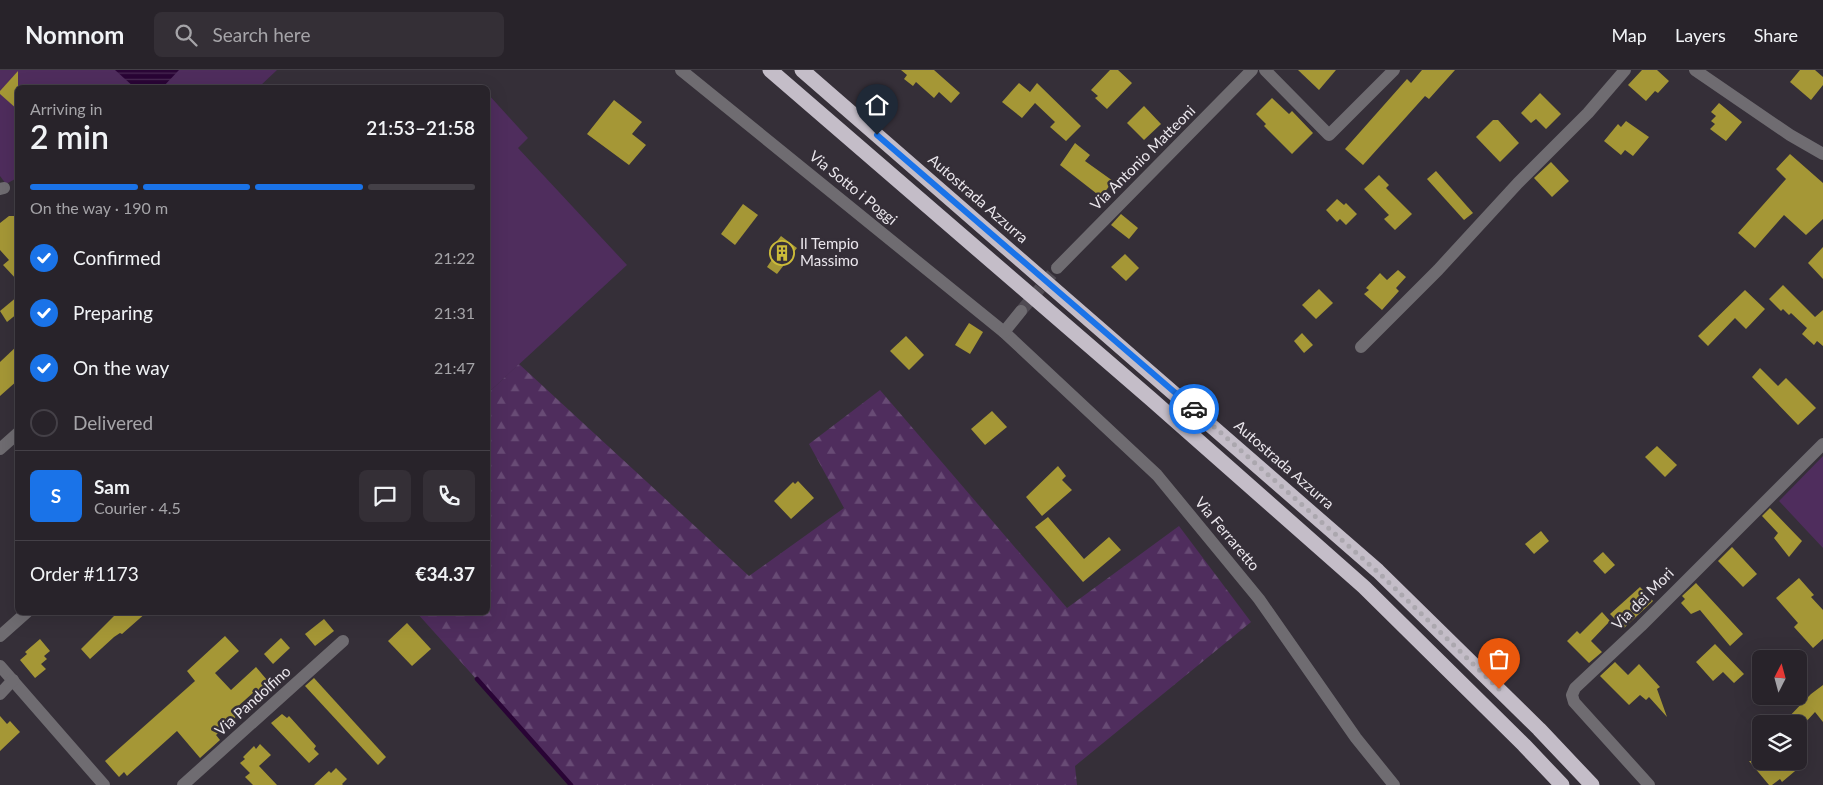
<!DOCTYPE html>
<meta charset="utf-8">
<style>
:root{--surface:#28232a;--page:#342f36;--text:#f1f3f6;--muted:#a5a4a8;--line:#444047;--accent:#1a73e8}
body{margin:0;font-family:Lato,sans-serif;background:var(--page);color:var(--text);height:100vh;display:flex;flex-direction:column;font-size:19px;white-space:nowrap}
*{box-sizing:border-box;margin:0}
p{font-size:16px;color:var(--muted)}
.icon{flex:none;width:28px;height:28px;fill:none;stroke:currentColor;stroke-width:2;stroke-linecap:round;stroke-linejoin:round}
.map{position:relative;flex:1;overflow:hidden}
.panel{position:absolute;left:15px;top:15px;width:475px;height:530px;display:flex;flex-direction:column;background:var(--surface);border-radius:8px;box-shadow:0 5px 20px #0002,0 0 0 1px var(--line)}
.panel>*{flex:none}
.needle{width:32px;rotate:6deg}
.fabs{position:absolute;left:1752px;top:580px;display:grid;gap:10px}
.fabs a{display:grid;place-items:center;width:55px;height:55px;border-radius:8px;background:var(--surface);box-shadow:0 5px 20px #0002,0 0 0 1px var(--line);font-size:25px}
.pin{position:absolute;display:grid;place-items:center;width:42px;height:42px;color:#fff;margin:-51px -21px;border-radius:50% 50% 50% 0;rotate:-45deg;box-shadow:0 0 5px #0007}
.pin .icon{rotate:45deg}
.courier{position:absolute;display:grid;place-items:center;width:50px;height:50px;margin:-25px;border:4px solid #1a73e8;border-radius:50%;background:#fff;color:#222;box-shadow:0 1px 6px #0007}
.headline em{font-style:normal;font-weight:600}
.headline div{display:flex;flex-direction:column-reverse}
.headline{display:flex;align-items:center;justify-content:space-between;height:85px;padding:0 15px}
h1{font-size:32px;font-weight:600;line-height:38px}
.bar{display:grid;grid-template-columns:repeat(4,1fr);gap:8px 5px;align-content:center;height:60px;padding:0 15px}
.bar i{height:6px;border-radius:4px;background:var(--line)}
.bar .on{background:var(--accent)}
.bar p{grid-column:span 4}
.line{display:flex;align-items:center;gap:12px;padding:0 15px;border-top:1px solid var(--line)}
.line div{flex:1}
.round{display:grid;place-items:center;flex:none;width:52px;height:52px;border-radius:8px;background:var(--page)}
ol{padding:0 15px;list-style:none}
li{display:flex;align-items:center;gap:15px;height:55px}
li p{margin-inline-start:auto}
li .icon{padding:5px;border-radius:50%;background:var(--accent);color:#fff;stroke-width:4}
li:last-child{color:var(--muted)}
li i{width:28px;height:28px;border:2px solid var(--line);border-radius:50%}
header{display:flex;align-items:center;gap:30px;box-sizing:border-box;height:70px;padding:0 25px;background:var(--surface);border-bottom:1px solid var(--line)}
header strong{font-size:24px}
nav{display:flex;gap:28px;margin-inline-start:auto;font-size:18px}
.search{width:350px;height:45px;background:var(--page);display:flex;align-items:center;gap:12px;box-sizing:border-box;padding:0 18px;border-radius:8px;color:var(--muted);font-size:19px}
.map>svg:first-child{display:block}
.green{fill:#4f2d5d}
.forest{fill:url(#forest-firs)}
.water{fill:url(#water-rules)}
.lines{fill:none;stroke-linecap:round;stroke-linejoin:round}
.stream{stroke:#290435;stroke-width:4.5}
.building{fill:#a59736}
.street-tunnel{stroke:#504b53;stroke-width:12;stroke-dasharray:12 6;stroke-linecap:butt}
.street{stroke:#6f6c71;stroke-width:12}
.highway{stroke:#c4bdc8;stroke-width:15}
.done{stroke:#aba7ae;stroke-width:5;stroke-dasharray:0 9}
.route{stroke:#1a73e8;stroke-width:6}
.labels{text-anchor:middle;stroke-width:5;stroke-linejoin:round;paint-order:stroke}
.street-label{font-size:15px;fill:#ebe7ed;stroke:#352f38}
.poi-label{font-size:15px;fill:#ebe7ed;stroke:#352f38;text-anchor:start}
</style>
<header>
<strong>Nomnom</strong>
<div class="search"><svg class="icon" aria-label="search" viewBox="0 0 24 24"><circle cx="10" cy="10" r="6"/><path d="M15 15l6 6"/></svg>Search here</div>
<nav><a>Map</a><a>Layers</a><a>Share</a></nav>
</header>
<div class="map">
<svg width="1823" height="715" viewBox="0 0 1823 715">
<defs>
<pattern id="forest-firs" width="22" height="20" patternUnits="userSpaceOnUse" patternTransform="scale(1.25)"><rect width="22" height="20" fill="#4f2d5d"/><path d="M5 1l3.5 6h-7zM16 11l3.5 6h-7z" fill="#684b75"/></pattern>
<pattern id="water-rules" width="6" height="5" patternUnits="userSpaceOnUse" patternTransform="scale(1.25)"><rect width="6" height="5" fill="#290435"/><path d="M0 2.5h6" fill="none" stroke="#482953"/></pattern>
</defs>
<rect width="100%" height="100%" fill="#352f38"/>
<g class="green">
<polygon points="0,0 277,0 259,17 18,18 17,108 6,114 0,106"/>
<polygon points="488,24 528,68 518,78 627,195 488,323"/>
<polygon points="1823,386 1823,478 1779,431"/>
</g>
<polygon class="forest" points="519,294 749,506 844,438 809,374 880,320 1067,538 1179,456 1251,552 1075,696 1077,715 571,715 417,543 488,542 488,323"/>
<polygon class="water" points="115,0 179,0 163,17 135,18"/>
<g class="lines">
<polyline class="stream" points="477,609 571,715"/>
</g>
<g class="building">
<polygon points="901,0 934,0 960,23 951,33 939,22 934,28 916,12 913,16 904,9 907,5"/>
<polygon points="1110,0 1118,0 1132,13 1107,39 1095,28 1098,26 1091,20"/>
<polygon points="1298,0 1336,0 1319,20"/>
<polygon points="1422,0 1455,0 1429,29 1425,26 1363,95 1345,79 1407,9 1411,13"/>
<polygon points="1642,0 1657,0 1669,11 1658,23 1655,21 1646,31 1628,15"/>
<polygon points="1800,0 1815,0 1823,7 1823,15 1811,30 1790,12"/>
<polygon points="18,1 18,40 0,24 0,21"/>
<polygon points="1019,13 1030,22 1037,13 1081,56 1066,71 1050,57 1055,52 1035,33 1022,48 1002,32"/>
<polygon points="1540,23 1561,44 1546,59 1536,49 1531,53 1521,43"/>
<polygon points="1272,28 1289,44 1292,41 1313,63 1292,84 1264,56 1266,54 1256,44"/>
<polygon points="614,30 642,52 632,64 646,75 629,95 587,64"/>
<polygon points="1719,33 1742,52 1726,71 1710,59 1715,54 1711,51 1716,46 1711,42"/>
<polygon points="1144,36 1161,54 1144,70 1127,53"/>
<polygon points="1493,50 1498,50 1519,73 1500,92 1476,67"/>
<polygon points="1626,51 1649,67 1633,86 1625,80 1621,85 1604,71 1618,54 1621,57"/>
<polygon points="1075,73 1090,85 1085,91 1113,111 1101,127 1060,95"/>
<polygon points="1790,84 1823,113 1823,149 1806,165 1784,145 1755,178 1738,163 1786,109 1776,99"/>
<polygon points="1551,92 1569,111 1552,127 1534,108"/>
<polygon points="1436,101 1473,143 1464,150 1427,109"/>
<polygon points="1379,105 1389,115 1386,118 1412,144 1395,160 1384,149 1389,145 1364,119"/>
<polygon points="1337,129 1344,135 1346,133 1357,144 1346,155 1340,149 1337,152 1326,140"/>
<polygon points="743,134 758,145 735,175 721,164"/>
<polygon points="1121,144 1138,158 1129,169 1111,155"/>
<polygon points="9,146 18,146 18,211 3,195 9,190 0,180 0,153"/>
<polygon points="781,166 797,178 777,204 767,197 775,185 769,181"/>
<polygon points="1823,177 1823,209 1808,193"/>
<polygon points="1125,184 1139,198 1126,211 1111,197"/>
<polygon points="1398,200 1406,207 1396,218 1399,221 1382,240 1364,224 1369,220 1366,218 1380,203 1387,210"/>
<polygon points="1783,215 1815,247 1823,240 1823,276 1817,271 1814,275 1802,264 1807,258 1791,243 1789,245 1783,239 1781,241 1769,229"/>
<polygon points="1319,219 1333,233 1316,249 1302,235"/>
<polygon points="1745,220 1765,239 1746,259 1735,248 1708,276 1698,266"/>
<polygon points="18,226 18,243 7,252 0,241"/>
<polygon points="969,253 983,262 970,284 955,275"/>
<polygon points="1302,263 1313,275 1304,283 1294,271"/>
<polygon points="906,266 924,285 909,300 890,281"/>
<polygon points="18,275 18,310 0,326 0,292"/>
<polygon points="1760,298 1778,316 1786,308 1816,338 1798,355 1752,307"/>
<polygon points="992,341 1007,357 985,375 971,359"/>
<polygon points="1657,376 1677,395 1665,407 1645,387"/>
<polygon points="1058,396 1066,406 1062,410 1072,420 1042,446 1026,427"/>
<polygon points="798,411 814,428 791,449 774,431 793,412 795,414"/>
<polygon points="1770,438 1802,471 1789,487 1774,468 1778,463 1762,446"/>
<polygon points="1048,447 1084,489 1109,467 1121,480 1083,512 1035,457"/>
<polygon points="1541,461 1549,471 1534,484 1525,474"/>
<polygon points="1732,477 1757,504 1743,517 1718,491"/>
<polygon points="1603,482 1615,495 1605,504 1593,491"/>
<polygon points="1799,508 1814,525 1811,527 1823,540 1823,569 1813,578 1794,557 1798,553 1776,528"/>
<polygon points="1696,513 1743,564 1730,576 1700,540 1691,544 1681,533 1685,529 1682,526"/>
<polygon points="1640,517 1653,531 1624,558 1610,544"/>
<polygon points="118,542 147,542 122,564 120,563 114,567 90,589 81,579"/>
<polygon points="1602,542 1610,551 1591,571 1602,582 1589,593 1567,571 1577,561 1580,564"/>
<polygon points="324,549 334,561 315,576 305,564"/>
<polygon points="407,553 431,579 412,596 388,571"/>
<polygon points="225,566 239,581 215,603 231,620 256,597 267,610 264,613 272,621 262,631 254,622 236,638 240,643 216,665 220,670 200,688 177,661 127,706 124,702 119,707 105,691 195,611 187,601"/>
<polygon points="281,568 290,578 273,594 264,584"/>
<polygon points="40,569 50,581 44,586 47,589 41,594 46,599 35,608 20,590 27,584 25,582"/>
<polygon points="1715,574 1744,604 1734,613 1723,602 1713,611 1696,592"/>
<polygon points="1615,592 1628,605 1639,594 1660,617 1657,619 1667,647 1649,627 1646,630 1640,625 1629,635 1600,606"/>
<polygon points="314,608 386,687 378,695 305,616"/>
<polygon points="1823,615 1823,652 1815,642 1804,654 1782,654 1811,624"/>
<polygon points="282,644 287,648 289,646 316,676 314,679 319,684 309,693 271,653"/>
<polygon points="0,646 7,654 10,651 20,662 0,681"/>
<polygon points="260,674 271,685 259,696 277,715 253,715 245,707 250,703 240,693 245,689 243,687 254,676 256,679"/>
<polygon points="1749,691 1807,691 1782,712 1780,709 1772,715 1769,715"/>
<polygon points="336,698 347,709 342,714 343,715 314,715 329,701 331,703"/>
</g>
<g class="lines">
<polyline class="street-tunnel" points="1021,241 1057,198"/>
<g class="street">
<polyline points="681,0 1004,262 1157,405 1259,529 1356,668 1394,715"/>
<polyline points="1265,0 1329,65 1394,0"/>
<polyline points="1695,0 1790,65 1823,84"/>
<polyline points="0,119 4,118"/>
<polyline points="1057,198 1252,0"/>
<polyline points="1004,262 1021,241"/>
<polyline points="1361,277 1438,200 1518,113 1588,43 1625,0"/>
<polyline points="0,379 18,363"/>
<polyline points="0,566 27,542"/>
<polyline points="0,596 104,715"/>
<polyline points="0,624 13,610"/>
<polyline points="183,715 343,571"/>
<polyline points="1649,715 1574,632 1572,625 1575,618 1641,556 1823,374"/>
</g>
<g class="highway">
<polyline points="770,0 1151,329 1364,517 1524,675 1562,715"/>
<polyline points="802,0 1378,501 1539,659 1592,715"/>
</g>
</g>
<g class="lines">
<polyline class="done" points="1194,339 1378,502 1499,619"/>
<polyline class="route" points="877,65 1194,339"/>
</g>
<defs>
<symbol id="building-ring" viewBox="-11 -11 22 22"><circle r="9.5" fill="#352f38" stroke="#cbba39" stroke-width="1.5"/><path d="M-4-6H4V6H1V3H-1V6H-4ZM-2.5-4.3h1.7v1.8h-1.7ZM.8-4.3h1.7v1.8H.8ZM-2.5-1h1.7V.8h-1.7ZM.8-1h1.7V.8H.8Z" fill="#cbba39"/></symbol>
</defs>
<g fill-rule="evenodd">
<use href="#building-ring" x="768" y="169" width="28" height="28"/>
</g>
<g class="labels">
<g class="street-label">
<text transform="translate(1143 88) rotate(-45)" y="5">Via Antonio Matteoni</text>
<text transform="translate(853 118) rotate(39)" y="5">Via Sotto i Poggi</text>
<text transform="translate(978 129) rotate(41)" y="5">Autostrada Azzurra</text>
<text transform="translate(1284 395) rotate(41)" y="5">Autostrada Azzurra</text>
<text transform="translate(1227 464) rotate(50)" y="5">Via Ferraretto</text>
<text transform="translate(1643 529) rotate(-45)" y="5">Via dei Mori</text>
<text transform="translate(253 631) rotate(-42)" y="5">Via Pandolfino</text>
</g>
<g class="poi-label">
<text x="800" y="179">Il Tempio<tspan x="800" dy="17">Massimo</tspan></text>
</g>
</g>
</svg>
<div class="fabs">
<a><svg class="needle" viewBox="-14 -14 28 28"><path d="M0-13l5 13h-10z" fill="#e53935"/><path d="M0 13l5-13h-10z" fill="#a5a4a8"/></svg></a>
<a><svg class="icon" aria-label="layers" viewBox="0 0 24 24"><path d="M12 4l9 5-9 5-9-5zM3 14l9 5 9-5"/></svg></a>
</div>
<div class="pin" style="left:1499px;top:619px;background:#ea580c"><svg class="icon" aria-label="bag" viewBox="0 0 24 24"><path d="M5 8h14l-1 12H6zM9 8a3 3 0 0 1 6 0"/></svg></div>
<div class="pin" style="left:877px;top:65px;background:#1f2937"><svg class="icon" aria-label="home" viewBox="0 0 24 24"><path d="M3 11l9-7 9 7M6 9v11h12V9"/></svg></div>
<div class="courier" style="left:1194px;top:339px"><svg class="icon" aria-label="car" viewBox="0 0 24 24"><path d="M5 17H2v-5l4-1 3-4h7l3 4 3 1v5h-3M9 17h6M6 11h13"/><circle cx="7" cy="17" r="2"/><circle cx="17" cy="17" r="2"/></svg></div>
<section class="panel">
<div class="headline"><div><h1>2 min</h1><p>Arriving in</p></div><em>21:53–21:58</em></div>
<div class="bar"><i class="on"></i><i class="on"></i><i class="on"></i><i></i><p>On the way · 190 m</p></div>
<ol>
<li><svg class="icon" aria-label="check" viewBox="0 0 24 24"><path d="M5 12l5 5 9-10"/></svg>Confirmed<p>21:22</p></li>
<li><svg class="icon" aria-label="check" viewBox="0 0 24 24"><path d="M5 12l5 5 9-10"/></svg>Preparing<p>21:31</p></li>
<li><svg class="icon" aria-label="check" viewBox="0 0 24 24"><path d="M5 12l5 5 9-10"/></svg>On the way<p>21:47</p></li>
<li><i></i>Delivered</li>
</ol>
<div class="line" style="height:90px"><b class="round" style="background:var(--accent);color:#fff">S</b><div><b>Sam</b><p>Courier · 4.5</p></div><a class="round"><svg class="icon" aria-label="chat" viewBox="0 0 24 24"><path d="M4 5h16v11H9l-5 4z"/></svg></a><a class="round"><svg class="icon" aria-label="phone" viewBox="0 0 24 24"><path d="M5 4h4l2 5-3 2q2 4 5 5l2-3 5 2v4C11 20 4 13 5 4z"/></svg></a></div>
<div class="line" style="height:65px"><div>Order #1173</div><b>€34.37</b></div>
</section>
</div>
